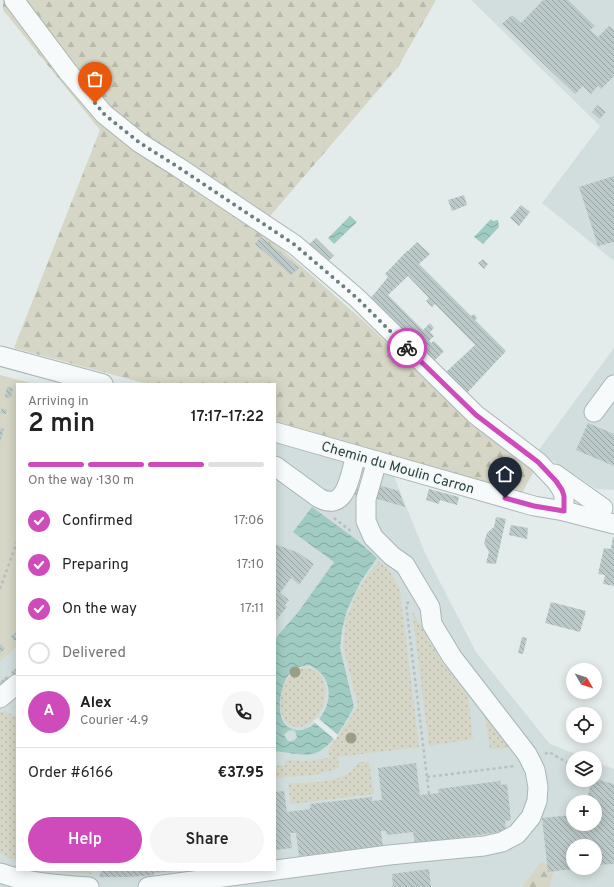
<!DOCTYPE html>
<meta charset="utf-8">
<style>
:root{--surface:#fff;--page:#f6f6f6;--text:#222;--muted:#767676;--line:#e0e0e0;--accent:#cf4bbb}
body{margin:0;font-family:Overpass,sans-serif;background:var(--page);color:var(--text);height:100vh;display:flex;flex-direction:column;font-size:15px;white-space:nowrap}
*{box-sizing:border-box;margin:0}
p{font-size:13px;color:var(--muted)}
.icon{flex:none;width:22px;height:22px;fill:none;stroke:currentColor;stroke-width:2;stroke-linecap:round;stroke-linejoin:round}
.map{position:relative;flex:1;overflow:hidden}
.side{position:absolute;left:16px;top:383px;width:260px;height:488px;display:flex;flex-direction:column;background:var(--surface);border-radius:0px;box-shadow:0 2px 10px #0003}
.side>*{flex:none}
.needle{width:26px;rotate:129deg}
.controls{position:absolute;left:566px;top:663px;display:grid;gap:8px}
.controls a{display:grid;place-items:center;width:36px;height:36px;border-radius:50%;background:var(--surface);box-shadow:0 2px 10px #0003;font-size:20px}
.pin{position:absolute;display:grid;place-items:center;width:34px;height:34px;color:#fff;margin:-41px -17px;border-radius:50% 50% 50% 0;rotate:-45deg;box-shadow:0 0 4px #0007}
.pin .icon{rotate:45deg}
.courier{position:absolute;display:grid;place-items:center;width:40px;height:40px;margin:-20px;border:3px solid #cf4bbb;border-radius:50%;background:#fff;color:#222;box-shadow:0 1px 5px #0007}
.headline em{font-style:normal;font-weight:600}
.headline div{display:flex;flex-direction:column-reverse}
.headline{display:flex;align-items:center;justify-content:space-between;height:68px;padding:0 12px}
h1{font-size:26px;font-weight:600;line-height:30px}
.bar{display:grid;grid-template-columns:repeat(4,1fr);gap:6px 4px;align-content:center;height:48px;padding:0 12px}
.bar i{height:5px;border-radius:3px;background:var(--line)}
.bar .on{background:var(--accent)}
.bar p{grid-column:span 4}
.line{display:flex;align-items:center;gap:10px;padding:0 12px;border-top:1px solid var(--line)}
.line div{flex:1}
.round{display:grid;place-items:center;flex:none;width:42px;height:42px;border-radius:21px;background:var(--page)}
ol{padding:0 12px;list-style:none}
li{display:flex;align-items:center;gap:12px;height:44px}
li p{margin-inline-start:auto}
li .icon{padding:4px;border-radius:50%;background:var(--accent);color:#fff;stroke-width:4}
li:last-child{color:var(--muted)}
li i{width:22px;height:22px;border:2px solid var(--line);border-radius:50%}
.primary-button{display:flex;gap:8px;margin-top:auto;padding:8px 12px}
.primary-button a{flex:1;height:46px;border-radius:24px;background:var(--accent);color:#fff;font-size:16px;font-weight:600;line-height:46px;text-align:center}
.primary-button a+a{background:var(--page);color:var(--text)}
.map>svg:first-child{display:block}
.built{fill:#d2dedd;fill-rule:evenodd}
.grass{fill:url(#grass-dots)}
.forest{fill:url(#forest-firs)}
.garden{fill:#d5d6c5}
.water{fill:url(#water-waves);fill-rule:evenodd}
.pier{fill:#e4eceb}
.building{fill:url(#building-back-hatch)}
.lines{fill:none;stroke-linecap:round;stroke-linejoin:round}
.minor-casing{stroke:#a9b6b5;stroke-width:21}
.path{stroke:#b6c0bf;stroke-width:2.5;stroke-dasharray:3 3;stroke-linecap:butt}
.minor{stroke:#f7fafa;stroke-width:19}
.tree{fill:#999f89}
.done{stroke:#6c7f7e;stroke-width:4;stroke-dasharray:0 7.2}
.route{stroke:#cf4bbb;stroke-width:5}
.labels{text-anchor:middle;stroke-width:4;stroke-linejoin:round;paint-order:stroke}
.street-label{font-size:14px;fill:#2b4443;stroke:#f4f9f8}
</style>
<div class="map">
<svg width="614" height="887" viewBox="0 0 614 887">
<defs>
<pattern id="grass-dots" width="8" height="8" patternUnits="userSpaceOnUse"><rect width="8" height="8" fill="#d5d6c5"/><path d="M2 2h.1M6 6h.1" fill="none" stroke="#b7b9aa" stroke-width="1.8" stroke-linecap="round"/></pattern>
<pattern id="forest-firs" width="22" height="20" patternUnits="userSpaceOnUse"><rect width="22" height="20" fill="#d5d6c5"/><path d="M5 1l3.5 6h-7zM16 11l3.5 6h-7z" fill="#b7b9aa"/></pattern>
<pattern id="water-waves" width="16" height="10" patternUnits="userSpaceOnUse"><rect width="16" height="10" fill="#9fcbc3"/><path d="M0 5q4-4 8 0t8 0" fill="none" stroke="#82a6a0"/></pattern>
<pattern id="building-back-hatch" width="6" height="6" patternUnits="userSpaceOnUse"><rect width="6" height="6" fill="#bbc9c8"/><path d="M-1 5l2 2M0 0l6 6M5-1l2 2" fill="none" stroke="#98a5a4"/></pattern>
</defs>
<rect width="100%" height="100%" fill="#e4eceb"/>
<g class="built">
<polygon points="471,0 614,0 614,261 542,203 600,126"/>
<polygon points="614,348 614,490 596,489 538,451"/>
<path d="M 275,441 L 393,474 L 425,553 L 476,652 L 550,744 L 586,758 L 573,758 L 573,780 L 595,780 L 595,762 L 614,769 L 614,887 L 550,887 L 555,867 L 541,861 L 522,887 L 0,887 L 0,662 L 17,647 L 17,870 L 275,870 ZM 573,802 L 595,802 L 595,824 L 573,824 ZM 573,846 L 595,846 L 595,868 L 573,868 Z"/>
</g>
<g class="grass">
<polygon points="379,561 389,570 400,590 419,747 338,757 339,768 315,775 275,778 275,766 285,765 285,760 311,761 332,757 330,757 328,750 355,711 358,705 343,646 346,619 356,594 369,573"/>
<polygon points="412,611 443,664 468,696 473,739 429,746"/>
<path d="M 300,668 C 342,664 326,730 296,727 C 274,724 279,687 290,675 C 292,672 297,670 300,668 Z"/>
<polygon points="5,711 17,718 17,860 6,857 0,853 0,712"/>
<polygon points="485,716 511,748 490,749"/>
<path d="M 359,762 L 369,762 L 374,794 L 291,804 L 288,783 C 307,783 331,783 348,774 C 352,771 356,766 359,762 Z"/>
<polygon points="52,870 92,870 91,874 52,871"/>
</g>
<g class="forest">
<polygon points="3,0 436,0 398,67 259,229 368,325 457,410 535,469 522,493 275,421 275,384 147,384 14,348 100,130 3,10"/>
<polygon points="541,861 555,867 550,887 522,887"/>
</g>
<polygon class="garden" points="0,375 34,384 17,384 17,647 0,662"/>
<g class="water">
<polygon points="350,216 357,222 334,244 328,238"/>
<polygon points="491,219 493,221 498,220 499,227 483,244 474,237"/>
<path d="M 312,507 L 357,540 L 377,558 L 361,581 L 347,610 L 342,630 L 340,648 L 354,707 C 345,723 331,750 312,754 C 301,756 286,752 275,751 L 275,737 L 277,735 L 275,733 L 275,639 L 299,611 L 334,562 L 293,532 ZM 309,665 C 351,684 317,742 290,728 C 273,720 280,684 290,673 C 294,667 302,666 309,665 ZM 291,730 L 295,731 L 297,737 C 294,741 292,742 288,741 L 284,735 L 288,731 Z"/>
</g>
<polygon class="pier" points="318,718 338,735 335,740 313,721"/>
<g class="building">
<polygon points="543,0 568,0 595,26 590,30 598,37 609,26 614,30 614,76 601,89 598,86 591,94 583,86 575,94 502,24 512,15 521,23"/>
<polygon points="597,105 606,112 600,119 592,112"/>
<polygon points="614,176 614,242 598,246 579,187"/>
<polygon points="464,195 467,205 452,211 448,200"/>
<polygon points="521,205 530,212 519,226 510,218"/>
<polygon points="261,237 299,268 291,275 255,244"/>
<polygon points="316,238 334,256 326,263 306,247"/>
<polygon points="417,242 430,254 419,264 471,316 474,314 477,318 475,320 506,351 465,395 444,374 475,345 435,304 432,307 426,301 429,298 408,276 388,295 423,330 430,323 434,328 430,332 434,336 429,341 431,343 434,341 444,351 433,362 370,299 388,277 385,274 407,251 408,251"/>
<polygon points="483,259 488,264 484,269 478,263"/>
<polygon points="7,387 13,388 11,398 5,397"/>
<polygon points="2,408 7,410 6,414 0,413"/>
<polygon points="588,423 614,434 614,466 576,450"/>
<polygon points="0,428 4,429 0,442"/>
<polygon points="375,484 399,491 405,507 371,497"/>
<polygon points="353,488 361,490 360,496 352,494"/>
<polygon points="429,489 459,497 457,505 440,500 439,504 426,500"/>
<polygon points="496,517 506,519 496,564 486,563 489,552 484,543 487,533 494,527"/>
<polygon points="511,525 528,528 527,539 509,535"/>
<polygon points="613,537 614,537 614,586 603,584 605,575 598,574 604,548 611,549"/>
<polygon points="275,544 299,553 314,564 299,585 291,578 280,593 289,600 285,605 287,607 275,621"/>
<polygon points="551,602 586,611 580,632 545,623"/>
<polygon points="17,632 17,639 14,641 11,636"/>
<polygon points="522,637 527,638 523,654 518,653"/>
<polygon points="1,644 5,649 0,653 0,645"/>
<polygon points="17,668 17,674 15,676 11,672"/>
<polygon points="7,676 10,680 0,688 0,682"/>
<polygon points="416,763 420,795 439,793 438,789 500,781 501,785 507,784 511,820 505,821 506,831 415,844 413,832 387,835 386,831 381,831 383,847 299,856 296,833 290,833 292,848 275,850 275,792 284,791 287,812 310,809 310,804 372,797 372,801 382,800 378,768"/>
<polygon points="595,779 614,784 614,864 595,865 595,846 573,846 573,869 548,872 542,818 573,815 573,824 595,824 595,802 586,802 592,780"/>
<polygon points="429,869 431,887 393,887 392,874"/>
<polygon points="102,870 175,870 175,871 154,873 154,875 128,877 99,877"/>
</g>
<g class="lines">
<defs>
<g id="minor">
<polyline points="14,0 68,72 104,114 140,143 178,167 295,245 357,298 476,415 538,462 556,481 562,490 564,496 564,511"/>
<polyline points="0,356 103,384"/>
<polyline points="594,412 614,385"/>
<polyline points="275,432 534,506 564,511 614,524"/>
<path d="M 275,466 L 319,498 C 347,513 350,474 356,455"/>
<polyline points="555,474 603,508"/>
<polyline points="0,698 17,684"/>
<path d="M 0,873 C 28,883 59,885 89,887"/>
<polyline points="148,887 389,855 484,846 502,842 517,834 531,817 537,801 538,787 535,770 527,754 452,657 432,624 430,607 405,565 392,556 373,537 366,521 366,499 377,461"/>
</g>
</defs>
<use href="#minor" class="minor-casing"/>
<g class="path">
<polyline points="334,518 352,532"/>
<polyline points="0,589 17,542"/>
<polyline points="409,602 406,604 429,794"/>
<polyline points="545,754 549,752 573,766"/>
<polyline points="427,777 515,766"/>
</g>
<use href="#minor" class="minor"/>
</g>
<g class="tree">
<circle cx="295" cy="672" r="5.5"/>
<circle cx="351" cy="738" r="5.5"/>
</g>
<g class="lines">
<polyline class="done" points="95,103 104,114 140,143 178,167 295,245 357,298 407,348"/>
<polyline class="route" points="407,348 476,415 538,462 556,481 562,490 564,496 564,511 534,506 505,498"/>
</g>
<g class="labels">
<g class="street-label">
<text transform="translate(398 467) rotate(16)" y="5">Chemin du Moulin Carron</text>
</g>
</g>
</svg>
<div class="controls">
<a><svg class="needle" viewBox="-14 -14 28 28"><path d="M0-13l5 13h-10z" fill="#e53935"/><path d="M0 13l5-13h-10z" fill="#767676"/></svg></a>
<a><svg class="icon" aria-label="locate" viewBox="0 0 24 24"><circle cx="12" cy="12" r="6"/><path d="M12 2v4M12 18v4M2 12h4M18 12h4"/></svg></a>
<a><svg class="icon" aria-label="layers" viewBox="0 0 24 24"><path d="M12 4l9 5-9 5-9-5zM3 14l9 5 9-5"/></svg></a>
<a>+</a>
<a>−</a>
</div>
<div class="pin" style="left:95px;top:103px;background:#ea580c"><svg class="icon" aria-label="bag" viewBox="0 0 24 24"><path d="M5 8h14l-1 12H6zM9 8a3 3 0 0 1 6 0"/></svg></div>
<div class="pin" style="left:505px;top:498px;background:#1f2937"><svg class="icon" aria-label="home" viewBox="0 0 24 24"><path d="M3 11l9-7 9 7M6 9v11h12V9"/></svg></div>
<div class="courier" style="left:407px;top:348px"><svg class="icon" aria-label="bike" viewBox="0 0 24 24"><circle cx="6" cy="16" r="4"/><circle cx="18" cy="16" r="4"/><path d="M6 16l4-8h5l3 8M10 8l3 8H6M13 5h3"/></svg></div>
<section class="side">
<div class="headline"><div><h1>2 min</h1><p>Arriving in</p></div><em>17:17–17:22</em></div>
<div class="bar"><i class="on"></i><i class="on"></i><i class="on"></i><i></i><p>On the way · 130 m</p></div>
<ol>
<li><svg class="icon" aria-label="check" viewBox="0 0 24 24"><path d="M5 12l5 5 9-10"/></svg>Confirmed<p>17:06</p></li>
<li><svg class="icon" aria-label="check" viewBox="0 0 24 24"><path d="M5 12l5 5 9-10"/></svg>Preparing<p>17:10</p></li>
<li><svg class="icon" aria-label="check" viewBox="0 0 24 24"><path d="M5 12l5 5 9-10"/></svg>On the way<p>17:11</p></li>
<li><i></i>Delivered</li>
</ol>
<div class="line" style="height:72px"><b class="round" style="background:var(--accent);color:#fff">A</b><div><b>Alex</b><p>Courier · 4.9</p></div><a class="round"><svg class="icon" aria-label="phone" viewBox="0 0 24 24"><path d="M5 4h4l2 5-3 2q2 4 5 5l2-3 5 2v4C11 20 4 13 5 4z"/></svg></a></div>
<div class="line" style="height:52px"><div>Order #6166</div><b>€37.95</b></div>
<div class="primary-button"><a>Help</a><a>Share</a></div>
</section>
</div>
